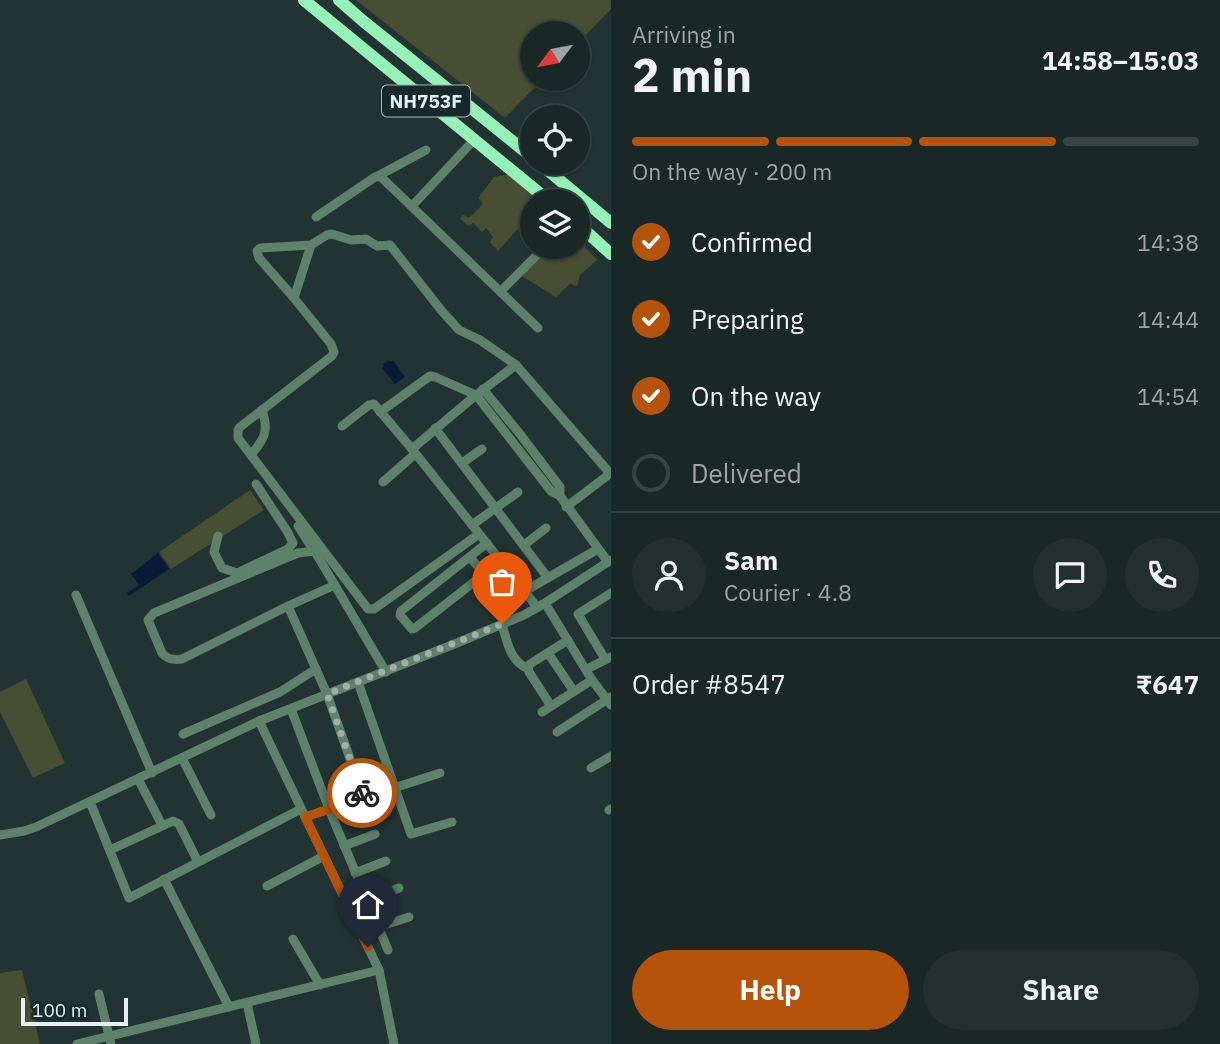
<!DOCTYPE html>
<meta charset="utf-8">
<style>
:root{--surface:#192726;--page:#222f2e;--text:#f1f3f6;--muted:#9fa5a7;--line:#374443;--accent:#b45309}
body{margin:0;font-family:"IBM Plex Sans",sans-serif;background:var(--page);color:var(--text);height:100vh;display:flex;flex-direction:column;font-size:26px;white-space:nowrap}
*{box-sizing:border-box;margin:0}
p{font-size:23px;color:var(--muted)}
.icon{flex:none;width:38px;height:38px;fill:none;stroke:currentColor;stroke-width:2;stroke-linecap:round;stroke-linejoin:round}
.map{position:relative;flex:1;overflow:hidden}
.drawer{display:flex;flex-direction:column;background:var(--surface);width:609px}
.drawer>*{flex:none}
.needle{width:46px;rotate:238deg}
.fabs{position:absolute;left:520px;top:21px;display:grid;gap:14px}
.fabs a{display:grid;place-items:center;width:70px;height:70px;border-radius:50%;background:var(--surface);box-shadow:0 2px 5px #0004,0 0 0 2px var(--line);font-size:35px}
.scale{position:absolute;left:21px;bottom:18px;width:107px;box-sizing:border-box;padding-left:7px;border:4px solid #e5f1f0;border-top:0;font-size:19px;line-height:24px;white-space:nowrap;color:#e5f1f0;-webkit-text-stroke:5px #172a29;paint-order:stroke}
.pin{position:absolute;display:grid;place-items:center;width:60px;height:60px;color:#fff;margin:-72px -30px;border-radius:50% 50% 50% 0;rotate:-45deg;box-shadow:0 0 7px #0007}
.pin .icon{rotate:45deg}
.courier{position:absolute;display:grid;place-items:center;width:70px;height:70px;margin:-35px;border:5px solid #b45309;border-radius:50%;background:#fff;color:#222;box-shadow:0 2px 9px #0007}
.head em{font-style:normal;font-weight:700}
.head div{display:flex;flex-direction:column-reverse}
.head{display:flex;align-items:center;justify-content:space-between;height:119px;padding:0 21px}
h1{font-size:46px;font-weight:700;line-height:52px}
.bar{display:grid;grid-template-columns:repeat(4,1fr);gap:10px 7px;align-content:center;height:84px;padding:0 21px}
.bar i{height:9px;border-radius:5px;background:var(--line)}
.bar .active{background:var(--accent)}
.bar p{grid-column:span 4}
.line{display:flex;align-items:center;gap:18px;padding:0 21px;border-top:2px solid var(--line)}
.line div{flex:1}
.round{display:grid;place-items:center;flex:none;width:74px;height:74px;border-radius:37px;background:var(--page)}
ol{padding:0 21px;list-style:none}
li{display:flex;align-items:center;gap:21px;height:77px}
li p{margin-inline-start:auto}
li .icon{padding:7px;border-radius:50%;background:var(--accent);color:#fff;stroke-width:4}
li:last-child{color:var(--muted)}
li i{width:38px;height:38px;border:4px solid var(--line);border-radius:50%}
.primary-button{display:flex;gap:14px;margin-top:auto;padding:14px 21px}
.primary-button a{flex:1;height:80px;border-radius:42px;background:var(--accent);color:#fff;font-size:28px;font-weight:700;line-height:80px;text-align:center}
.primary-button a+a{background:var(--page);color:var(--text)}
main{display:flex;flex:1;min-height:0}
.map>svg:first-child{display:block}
.green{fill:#474e31}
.water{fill:#071a37}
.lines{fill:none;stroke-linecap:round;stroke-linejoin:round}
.minor{stroke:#5d8169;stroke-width:9}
.highway{stroke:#94f2b7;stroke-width:12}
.done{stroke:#a0afae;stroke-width:7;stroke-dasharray:0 12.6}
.route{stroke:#b45309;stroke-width:9}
.labels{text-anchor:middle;stroke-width:6;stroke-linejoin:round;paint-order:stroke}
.shield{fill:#172a29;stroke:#a7b5b4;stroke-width:2}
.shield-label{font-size:19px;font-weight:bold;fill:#e5f1f0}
</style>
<main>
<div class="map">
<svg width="611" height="1044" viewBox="0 0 611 1044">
<rect width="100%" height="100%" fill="#213433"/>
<g class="green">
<polygon points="356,0 611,0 611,9 578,43 578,33 532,33 532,79 543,79 505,118"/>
<polygon points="509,174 539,201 532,201 532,213 498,251 490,242 493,237 486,228 482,232 473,223 468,226 460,219 463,215 468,217 471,216 483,204 478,198 494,177"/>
<polygon points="578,239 597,260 580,275 577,286 570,284 556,297 520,275 549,247 578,247"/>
<polygon points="250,490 264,510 171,569 159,552"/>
<polygon points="26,679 65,763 33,778 0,712 0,692"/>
<polygon points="22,970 40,1044 0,1044 0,973"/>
</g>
<g class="water">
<polygon points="388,360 391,362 393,360 405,377 395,384 382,368 384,367 383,364"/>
<polygon points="158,553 169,569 129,596 127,593 139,585 131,574"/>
</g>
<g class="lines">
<g class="minor">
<polyline points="378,176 426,150"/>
<polyline points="412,206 474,140"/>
<polyline points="316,217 375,177 381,177 538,328"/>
<polyline points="501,291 545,247"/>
<polyline points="294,298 311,245"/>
<polyline points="483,389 520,434 560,487 560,496"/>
<polyline points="380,412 430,376 435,377 476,395 551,491 560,496 608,562"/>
<polyline points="342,426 369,405 374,404 412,449 537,607"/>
<polyline points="435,428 548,578"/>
<polyline points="412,449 476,395 516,365"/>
<path d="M 251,455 C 265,438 269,431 262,410"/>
<polyline points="462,463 482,449"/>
<polyline points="383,482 415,454"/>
<polyline points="472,525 518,492"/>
<polyline points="298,526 320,560 386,672"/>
<polyline points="479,534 374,609 368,609 238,438 238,430 240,427 332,356 334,352 331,344 294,298 259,258 257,251 260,248 311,245 327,235 332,234 351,240 366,239 377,246 390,245 441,310 459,330 480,340 516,365 608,471 607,476 566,507"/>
<polyline points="218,536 214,552 222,568 237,573 288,549 293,543 287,531 256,484"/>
<polyline points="487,543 401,611 400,615 412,629 415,628 501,561"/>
<polyline points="524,545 546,528"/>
<path d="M 314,551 L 298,553 L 154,613 L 148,620 L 162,653 C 167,660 175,660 182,659 L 288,606 L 335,585"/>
<polyline points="470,557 484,574"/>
<polyline points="525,591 598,549"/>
<polyline points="76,595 152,773"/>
<polyline points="545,603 592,680 611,705"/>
<polyline points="288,606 327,694 364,798"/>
<path d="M 502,624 C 507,642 510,661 528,669"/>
<polyline points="548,653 573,690"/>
<polyline points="605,659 578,614 611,593"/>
<polyline points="587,669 611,657"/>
<polyline points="358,682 411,834 452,822"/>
<polyline points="551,706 529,672 528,668 530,664 568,640"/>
<polyline points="291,709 329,809 388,950"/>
<polyline points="542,712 592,680"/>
<polyline points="259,721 379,970 394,1044"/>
<polyline points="557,732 611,697"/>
<polyline points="183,734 280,692 316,669"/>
<polyline points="182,758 211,815"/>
<polyline points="591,768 611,756"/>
<polyline points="138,779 162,825"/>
<polyline points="90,802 129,898 301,809"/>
<polyline points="609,810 611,809"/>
<polyline points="305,817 440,773"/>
<polyline points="0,835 24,831 36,827 259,721 457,643 524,615 545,603 611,560"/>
<polyline points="344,846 375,834"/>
<polyline points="110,850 173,821 179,824 198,862"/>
<polyline points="355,873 386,861"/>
<polyline points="164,879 229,1007"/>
<polyline points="267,886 324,856"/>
<polyline points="367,901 399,888"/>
<polyline points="378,927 409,917"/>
<polyline points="293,939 320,985"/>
<polyline points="99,994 111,1044"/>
<polyline points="247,1003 256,1044"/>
<polyline points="77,1044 379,970"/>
</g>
<g class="highway">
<polyline points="304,0 549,201"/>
<polyline points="339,0 363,21 532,157"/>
<polyline points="539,163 611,223"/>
<polyline points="578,224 611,254"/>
</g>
</g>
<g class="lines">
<polyline class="done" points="362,793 327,694 502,624"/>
<polyline class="route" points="362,793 364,798 305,817 368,947"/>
</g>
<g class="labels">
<rect class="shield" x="382" y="85.5" width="88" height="31" rx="5"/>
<g class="shield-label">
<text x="426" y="108">NH753F</text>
</g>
</g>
</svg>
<div class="fabs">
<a><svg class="needle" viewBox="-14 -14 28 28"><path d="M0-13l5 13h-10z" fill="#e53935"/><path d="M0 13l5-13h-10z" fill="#9fa5a7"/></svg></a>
<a><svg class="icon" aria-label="locate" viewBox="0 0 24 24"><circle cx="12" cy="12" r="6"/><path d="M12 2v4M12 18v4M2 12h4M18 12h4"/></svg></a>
<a><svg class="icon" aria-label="layers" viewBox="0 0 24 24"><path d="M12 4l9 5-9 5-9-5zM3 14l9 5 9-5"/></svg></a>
</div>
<div class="scale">100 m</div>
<div class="pin" style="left:502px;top:624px;background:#ea580c"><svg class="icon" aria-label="bag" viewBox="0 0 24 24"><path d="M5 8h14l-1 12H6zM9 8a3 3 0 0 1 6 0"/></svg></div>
<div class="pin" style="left:368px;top:947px;background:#1f2937"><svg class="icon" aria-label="home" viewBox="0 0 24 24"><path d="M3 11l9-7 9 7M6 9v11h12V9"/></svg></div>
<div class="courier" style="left:362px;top:793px"><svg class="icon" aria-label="bike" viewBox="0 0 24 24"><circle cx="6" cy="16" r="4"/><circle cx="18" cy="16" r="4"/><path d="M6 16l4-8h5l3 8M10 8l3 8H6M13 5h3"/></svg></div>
</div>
<section class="drawer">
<div class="head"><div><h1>2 min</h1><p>Arriving in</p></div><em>14:58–15:03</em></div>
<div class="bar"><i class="active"></i><i class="active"></i><i class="active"></i><i></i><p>On the way · 200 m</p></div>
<ol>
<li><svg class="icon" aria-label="check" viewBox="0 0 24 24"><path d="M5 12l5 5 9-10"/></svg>Confirmed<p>14:38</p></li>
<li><svg class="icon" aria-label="check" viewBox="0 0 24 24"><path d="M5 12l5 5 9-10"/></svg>Preparing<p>14:44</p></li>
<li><svg class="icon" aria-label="check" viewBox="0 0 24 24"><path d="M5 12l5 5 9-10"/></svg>On the way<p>14:54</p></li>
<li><i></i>Delivered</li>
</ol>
<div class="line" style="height:126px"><a class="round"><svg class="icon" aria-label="person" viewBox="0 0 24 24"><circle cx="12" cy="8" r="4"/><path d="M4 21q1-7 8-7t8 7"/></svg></a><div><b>Sam</b><p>Courier · 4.8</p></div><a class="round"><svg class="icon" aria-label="chat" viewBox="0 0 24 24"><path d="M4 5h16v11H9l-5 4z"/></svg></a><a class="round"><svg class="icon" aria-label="phone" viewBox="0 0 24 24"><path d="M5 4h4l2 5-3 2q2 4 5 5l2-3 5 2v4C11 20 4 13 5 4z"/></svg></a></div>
<div class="line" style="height:91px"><div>Order #8547</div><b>₹647</b></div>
<div class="primary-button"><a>Help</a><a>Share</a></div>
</section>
</main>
